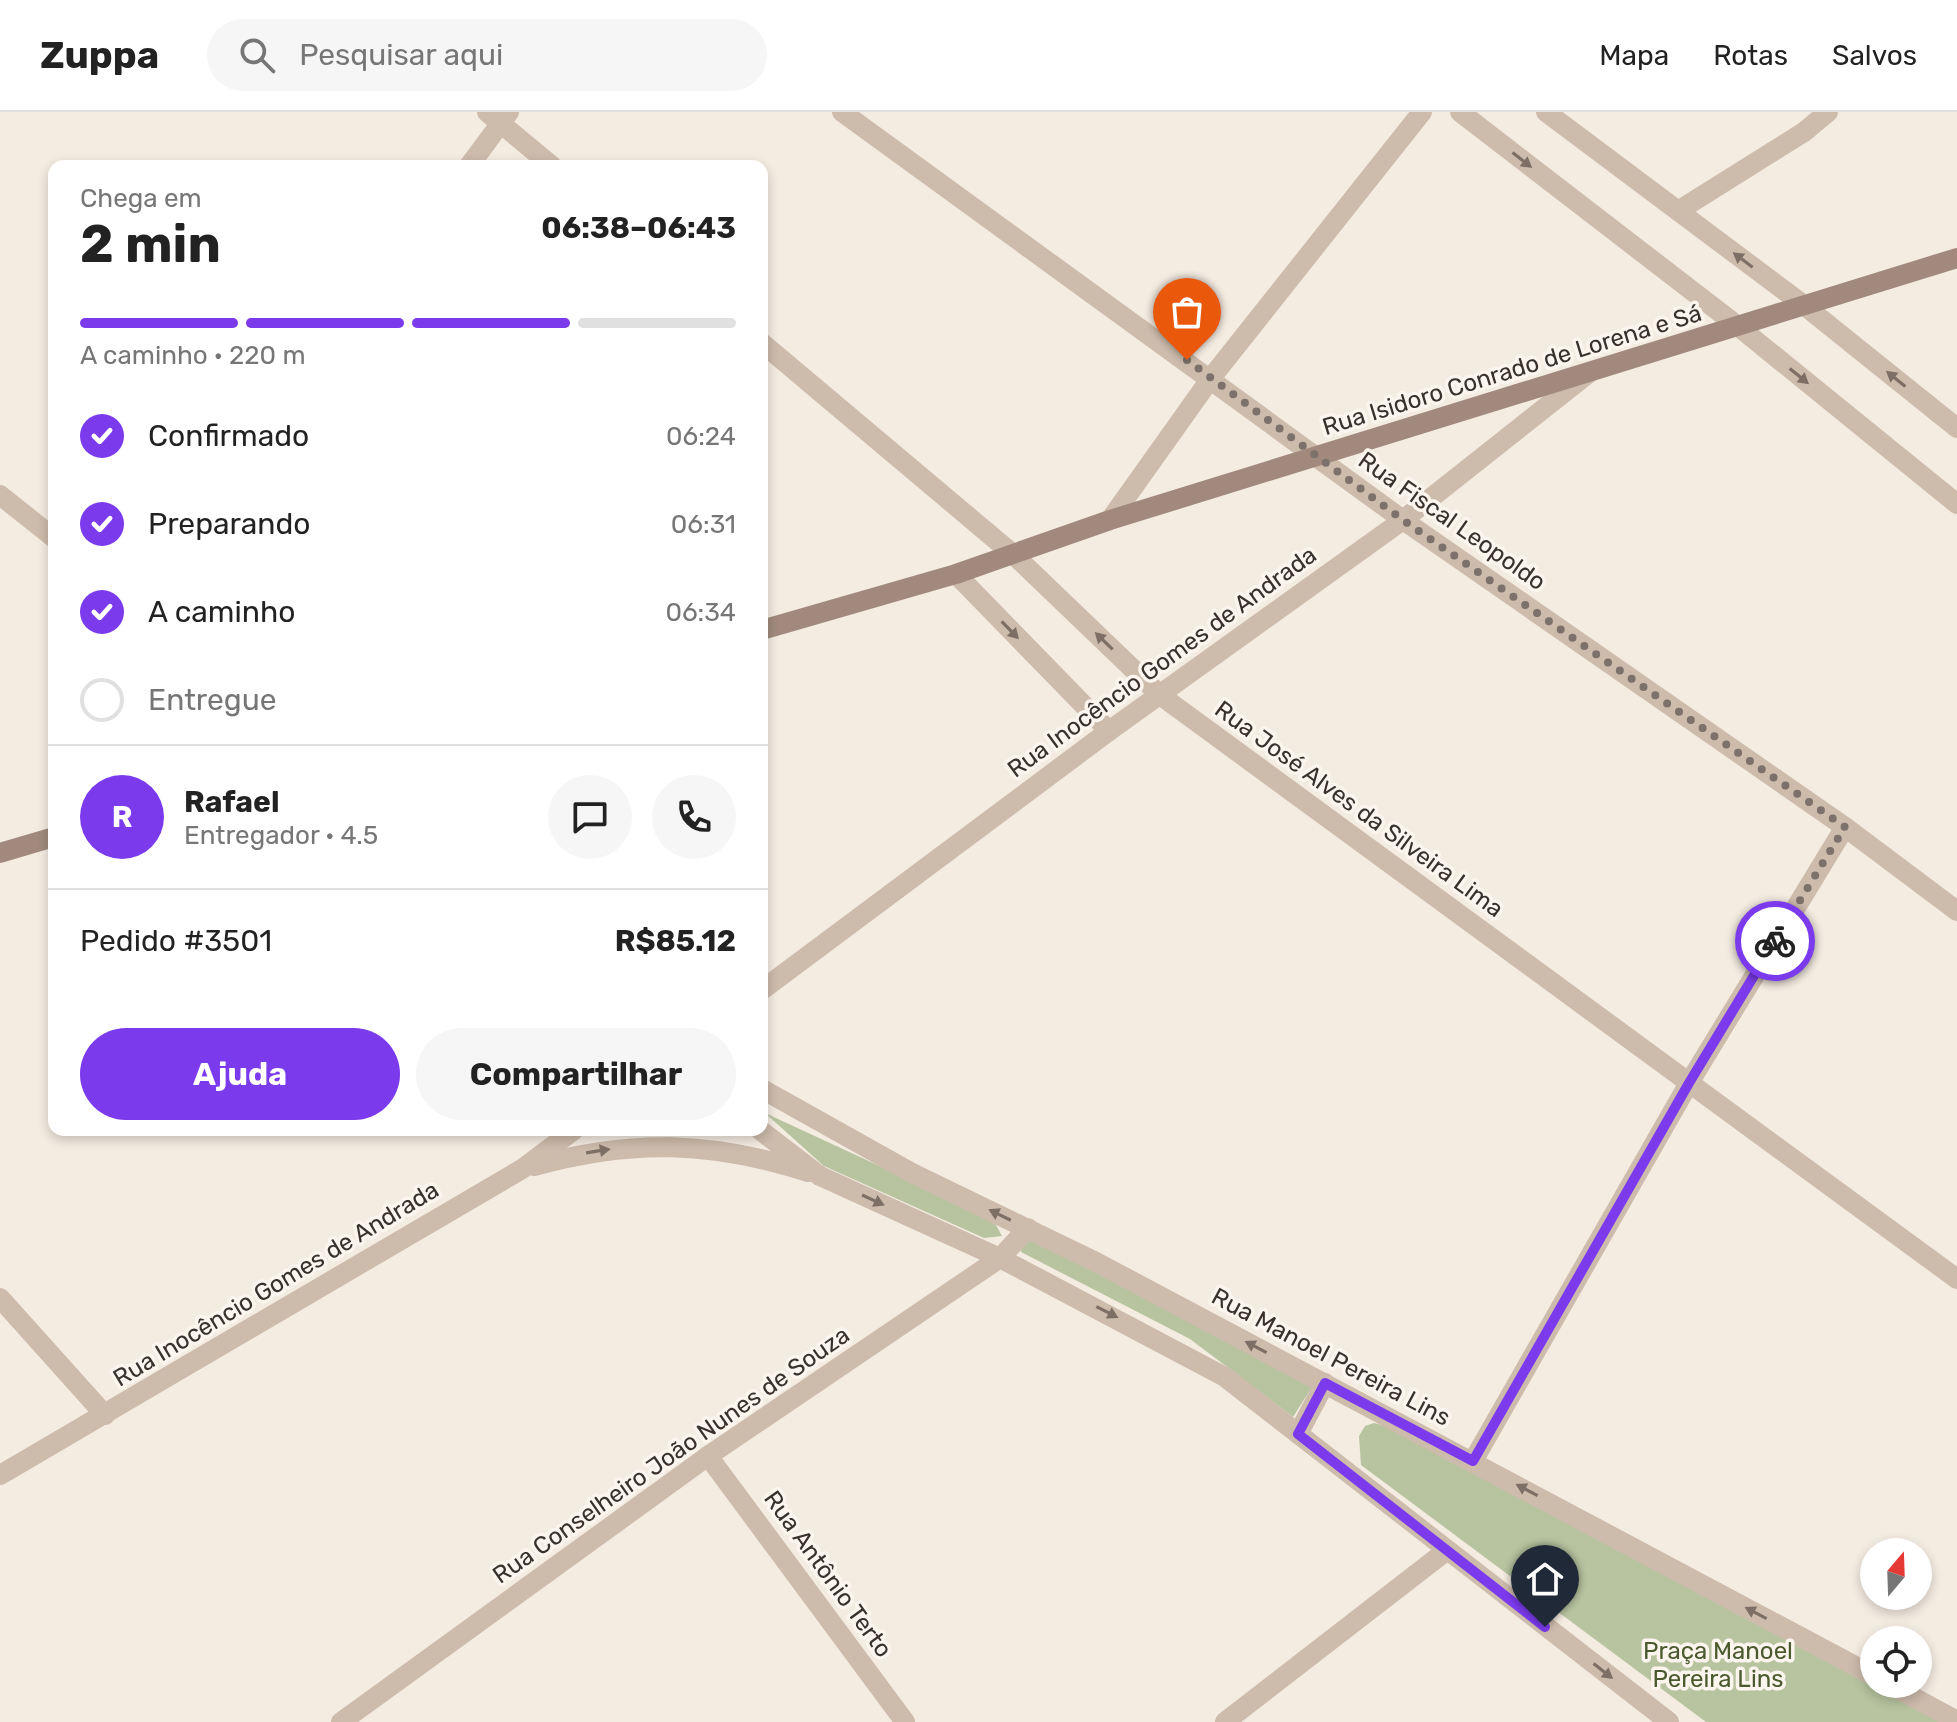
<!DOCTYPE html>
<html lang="pt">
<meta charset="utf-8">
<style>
:root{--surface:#fff;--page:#f6f6f6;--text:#222;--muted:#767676;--line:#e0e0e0;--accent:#7c3aed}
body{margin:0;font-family:Rubik,sans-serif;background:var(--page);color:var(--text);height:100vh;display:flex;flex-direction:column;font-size:30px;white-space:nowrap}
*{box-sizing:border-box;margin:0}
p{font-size:26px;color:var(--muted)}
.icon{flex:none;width:44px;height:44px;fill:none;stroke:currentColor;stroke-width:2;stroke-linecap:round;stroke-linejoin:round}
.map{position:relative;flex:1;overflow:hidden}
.sheet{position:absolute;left:48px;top:48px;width:720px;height:976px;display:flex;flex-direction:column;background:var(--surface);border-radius:16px;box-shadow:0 4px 12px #0003}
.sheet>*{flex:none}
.needle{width:52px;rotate:19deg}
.tools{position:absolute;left:1860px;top:1426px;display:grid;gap:16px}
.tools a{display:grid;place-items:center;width:72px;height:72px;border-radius:50%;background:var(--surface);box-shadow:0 4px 12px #0003;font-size:40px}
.pin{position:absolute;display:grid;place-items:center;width:68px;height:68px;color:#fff;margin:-82px -34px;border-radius:50% 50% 50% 0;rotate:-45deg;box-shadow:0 0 8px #0007}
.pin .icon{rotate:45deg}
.courier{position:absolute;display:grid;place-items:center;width:80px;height:80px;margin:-40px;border:6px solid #7c3aed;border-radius:50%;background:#fff;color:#222;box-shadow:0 2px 10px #0007}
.overview em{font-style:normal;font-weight:700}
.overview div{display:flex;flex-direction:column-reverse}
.overview{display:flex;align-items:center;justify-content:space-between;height:136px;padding:0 32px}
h1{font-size:52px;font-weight:700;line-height:60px}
.bar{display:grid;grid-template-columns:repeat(4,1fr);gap:12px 8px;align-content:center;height:96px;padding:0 32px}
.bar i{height:10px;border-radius:6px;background:var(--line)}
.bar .selected{background:var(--accent)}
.bar p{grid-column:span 4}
.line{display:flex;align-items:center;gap:20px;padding:0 32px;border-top:2px solid var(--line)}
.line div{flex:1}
.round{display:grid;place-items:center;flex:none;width:84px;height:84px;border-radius:42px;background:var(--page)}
ol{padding:0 32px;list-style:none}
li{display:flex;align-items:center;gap:24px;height:88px}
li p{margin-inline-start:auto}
li .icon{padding:8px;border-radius:50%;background:var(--accent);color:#fff;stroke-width:4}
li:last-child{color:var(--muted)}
li i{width:44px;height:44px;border:4px solid var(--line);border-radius:50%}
.button{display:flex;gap:16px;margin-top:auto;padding:16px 32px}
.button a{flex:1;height:92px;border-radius:48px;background:var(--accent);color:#fff;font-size:32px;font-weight:700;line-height:92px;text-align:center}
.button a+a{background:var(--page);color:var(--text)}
header{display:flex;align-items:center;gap:48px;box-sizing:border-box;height:112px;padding:0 40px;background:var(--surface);border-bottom:2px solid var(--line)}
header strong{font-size:38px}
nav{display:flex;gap:44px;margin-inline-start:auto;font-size:28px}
.search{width:560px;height:72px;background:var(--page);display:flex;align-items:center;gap:20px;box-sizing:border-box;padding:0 28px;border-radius:44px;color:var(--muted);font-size:30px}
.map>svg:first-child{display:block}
.green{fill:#b8c4a0}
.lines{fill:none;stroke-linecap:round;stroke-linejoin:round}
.street{stroke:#cdbbac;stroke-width:20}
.secondary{stroke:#a18a7d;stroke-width:20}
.oneway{fill:#7d6f65}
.done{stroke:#7c716b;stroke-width:8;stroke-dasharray:0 14.4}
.route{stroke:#7c3aed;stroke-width:10}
.labels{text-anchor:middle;stroke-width:7;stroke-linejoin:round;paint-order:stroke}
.street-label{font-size:24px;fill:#3b302b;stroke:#fbf5ee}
.park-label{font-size:24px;fill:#4a5a2e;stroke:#fbf5ee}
</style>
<header>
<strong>Zuppa</strong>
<div class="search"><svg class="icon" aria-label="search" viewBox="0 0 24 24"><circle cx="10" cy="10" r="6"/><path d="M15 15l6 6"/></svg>Pesquisar aqui</div>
<nav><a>Mapa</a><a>Rotas</a><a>Salvos</a></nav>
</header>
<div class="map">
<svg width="1957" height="1610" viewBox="0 0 1957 1610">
<rect width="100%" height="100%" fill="#f4ebe1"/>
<g class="green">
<polygon points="765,1001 992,1106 1002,1124 984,1126 824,1054"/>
<polygon points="1022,1123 1042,1127 1312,1275 1293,1305 1190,1227 1021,1140"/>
<polygon points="1374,1311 1386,1314 1940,1610 1706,1610 1361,1353 1359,1324 1365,1314"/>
</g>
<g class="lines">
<g class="street">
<polyline points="487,0 552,54"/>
<polyline points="842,0 1403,408 1845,715 1957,799"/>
<polyline points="1460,0 1739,215 1957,392"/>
<polyline points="1546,0 1805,194 1957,316"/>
<polyline points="469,54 509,0"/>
<polyline points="1678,99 1804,20 1828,0"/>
<polyline points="762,231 1014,443 1160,583 1957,1167"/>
<polyline points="0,383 54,426"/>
<polyline points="1110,408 1211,266 1422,0"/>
<polyline points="956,462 1109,619"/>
<polyline points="762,878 1109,619 1403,408 1589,261"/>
<polyline points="762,977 912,1061 1096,1150 1874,1564"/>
<polyline points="760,1018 820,1064 1000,1146 1225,1265 1669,1610"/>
<path d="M 534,1054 C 632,1027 711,1029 808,1060"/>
<polyline points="0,1186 105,1303"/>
<polyline points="1298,1322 1325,1271"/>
<polyline points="708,1344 905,1610"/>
<polyline points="1473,1349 1689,971 1845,715"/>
<polyline points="0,1363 522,1057 574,1018"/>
<polyline points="1889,1572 1957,1609"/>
<polyline points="341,1610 708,1344 1000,1146 1028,1116"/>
<polyline points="1225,1610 1446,1439"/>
</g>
<g class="secondary">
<polyline points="762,518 956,462 1110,408 1957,146"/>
<polyline points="0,741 54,725"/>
</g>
</g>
<defs><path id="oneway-solid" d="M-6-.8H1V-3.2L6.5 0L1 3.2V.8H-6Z" transform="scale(2)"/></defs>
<g class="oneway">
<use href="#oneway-solid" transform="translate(1522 48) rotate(38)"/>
<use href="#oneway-solid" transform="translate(1743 148) rotate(-143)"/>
<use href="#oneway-solid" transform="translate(1799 264) rotate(39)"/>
<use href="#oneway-solid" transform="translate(1896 267) rotate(-141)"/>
<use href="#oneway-solid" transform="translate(1010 518) rotate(46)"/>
<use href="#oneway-solid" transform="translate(1104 529) rotate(-136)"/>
<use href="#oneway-solid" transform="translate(598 1039) rotate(-9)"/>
<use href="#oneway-solid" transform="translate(873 1088) rotate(25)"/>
<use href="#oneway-solid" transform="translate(1000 1103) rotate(-154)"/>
<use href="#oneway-solid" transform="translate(1107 1200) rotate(27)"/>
<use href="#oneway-solid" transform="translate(1256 1235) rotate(-152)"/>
<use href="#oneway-solid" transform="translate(1527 1378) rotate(-152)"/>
<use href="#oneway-solid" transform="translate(1756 1501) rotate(-152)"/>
<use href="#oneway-solid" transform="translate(1603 1559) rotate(38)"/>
</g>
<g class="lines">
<polyline class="done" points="1187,248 1403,408 1845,715 1775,829"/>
<polyline class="route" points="1545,1515 1298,1322 1325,1271 1473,1349 1689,971 1775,829"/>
</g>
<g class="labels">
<g class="street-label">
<text transform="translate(1512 258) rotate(-17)" y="8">Rua Isidoro Conrado de Lorena e Sá</text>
<text transform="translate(1452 409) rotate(35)" y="8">Rua Fiscal Leopoldo</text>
<text transform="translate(1162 550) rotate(-36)" y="8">Rua Inocêncio Gomes de Andrada</text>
<text transform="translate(1359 697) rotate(36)" y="8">Rua José Alves da Silveira Lima</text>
<text transform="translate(276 1172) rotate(-31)" y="8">Rua Inocêncio Gomes de Andrada</text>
<text transform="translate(1331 1245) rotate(28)" y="8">Rua Manoel Pereira Lins</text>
<text transform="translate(671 1343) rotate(-35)" y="8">Rua Conselheiro João Nunes de Souza</text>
<text transform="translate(828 1462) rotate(54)" y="8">Rua Antônio Terto</text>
</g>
<g class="park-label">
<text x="1718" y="1547">Praça Manoel<tspan x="1718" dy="28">Pereira Lins</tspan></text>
</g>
</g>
</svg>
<div class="tools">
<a><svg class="needle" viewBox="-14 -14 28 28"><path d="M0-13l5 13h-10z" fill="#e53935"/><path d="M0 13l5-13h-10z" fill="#767676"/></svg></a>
<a><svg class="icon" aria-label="locate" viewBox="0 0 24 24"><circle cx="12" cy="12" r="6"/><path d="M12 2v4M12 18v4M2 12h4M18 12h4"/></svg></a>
</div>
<div class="pin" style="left:1187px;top:248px;background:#ea580c"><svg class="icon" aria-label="bag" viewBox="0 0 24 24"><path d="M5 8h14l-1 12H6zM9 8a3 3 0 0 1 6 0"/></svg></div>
<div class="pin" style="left:1545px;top:1515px;background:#1f2937"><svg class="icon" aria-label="home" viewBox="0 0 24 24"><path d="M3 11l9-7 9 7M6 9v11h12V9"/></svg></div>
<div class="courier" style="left:1775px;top:829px"><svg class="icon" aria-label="bike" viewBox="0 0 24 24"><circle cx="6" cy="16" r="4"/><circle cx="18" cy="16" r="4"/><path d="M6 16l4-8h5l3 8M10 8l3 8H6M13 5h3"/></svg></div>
<section class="sheet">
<div class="overview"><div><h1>2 min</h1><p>Chega em</p></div><em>06:38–06:43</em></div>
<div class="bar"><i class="selected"></i><i class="selected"></i><i class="selected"></i><i></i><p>A caminho · 220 m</p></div>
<ol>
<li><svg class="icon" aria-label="check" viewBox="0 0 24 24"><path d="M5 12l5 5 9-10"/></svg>Confirmado<p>06:24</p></li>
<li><svg class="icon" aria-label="check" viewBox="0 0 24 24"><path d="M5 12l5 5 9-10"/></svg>Preparando<p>06:31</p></li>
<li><svg class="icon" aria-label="check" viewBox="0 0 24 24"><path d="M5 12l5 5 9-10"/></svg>A caminho<p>06:34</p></li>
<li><i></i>Entregue</li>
</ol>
<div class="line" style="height:144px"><b class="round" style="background:var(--accent);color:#fff">R</b><div><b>Rafael</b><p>Entregador · 4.5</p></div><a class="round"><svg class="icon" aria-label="chat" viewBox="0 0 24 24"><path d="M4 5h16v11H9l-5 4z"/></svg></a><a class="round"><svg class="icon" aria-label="phone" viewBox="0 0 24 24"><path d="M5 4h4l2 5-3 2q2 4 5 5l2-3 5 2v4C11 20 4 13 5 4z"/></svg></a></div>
<div class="line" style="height:104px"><div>Pedido #3501</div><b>R$85.12</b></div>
<div class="button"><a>Ajuda</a><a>Compartilhar</a></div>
</section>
</div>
